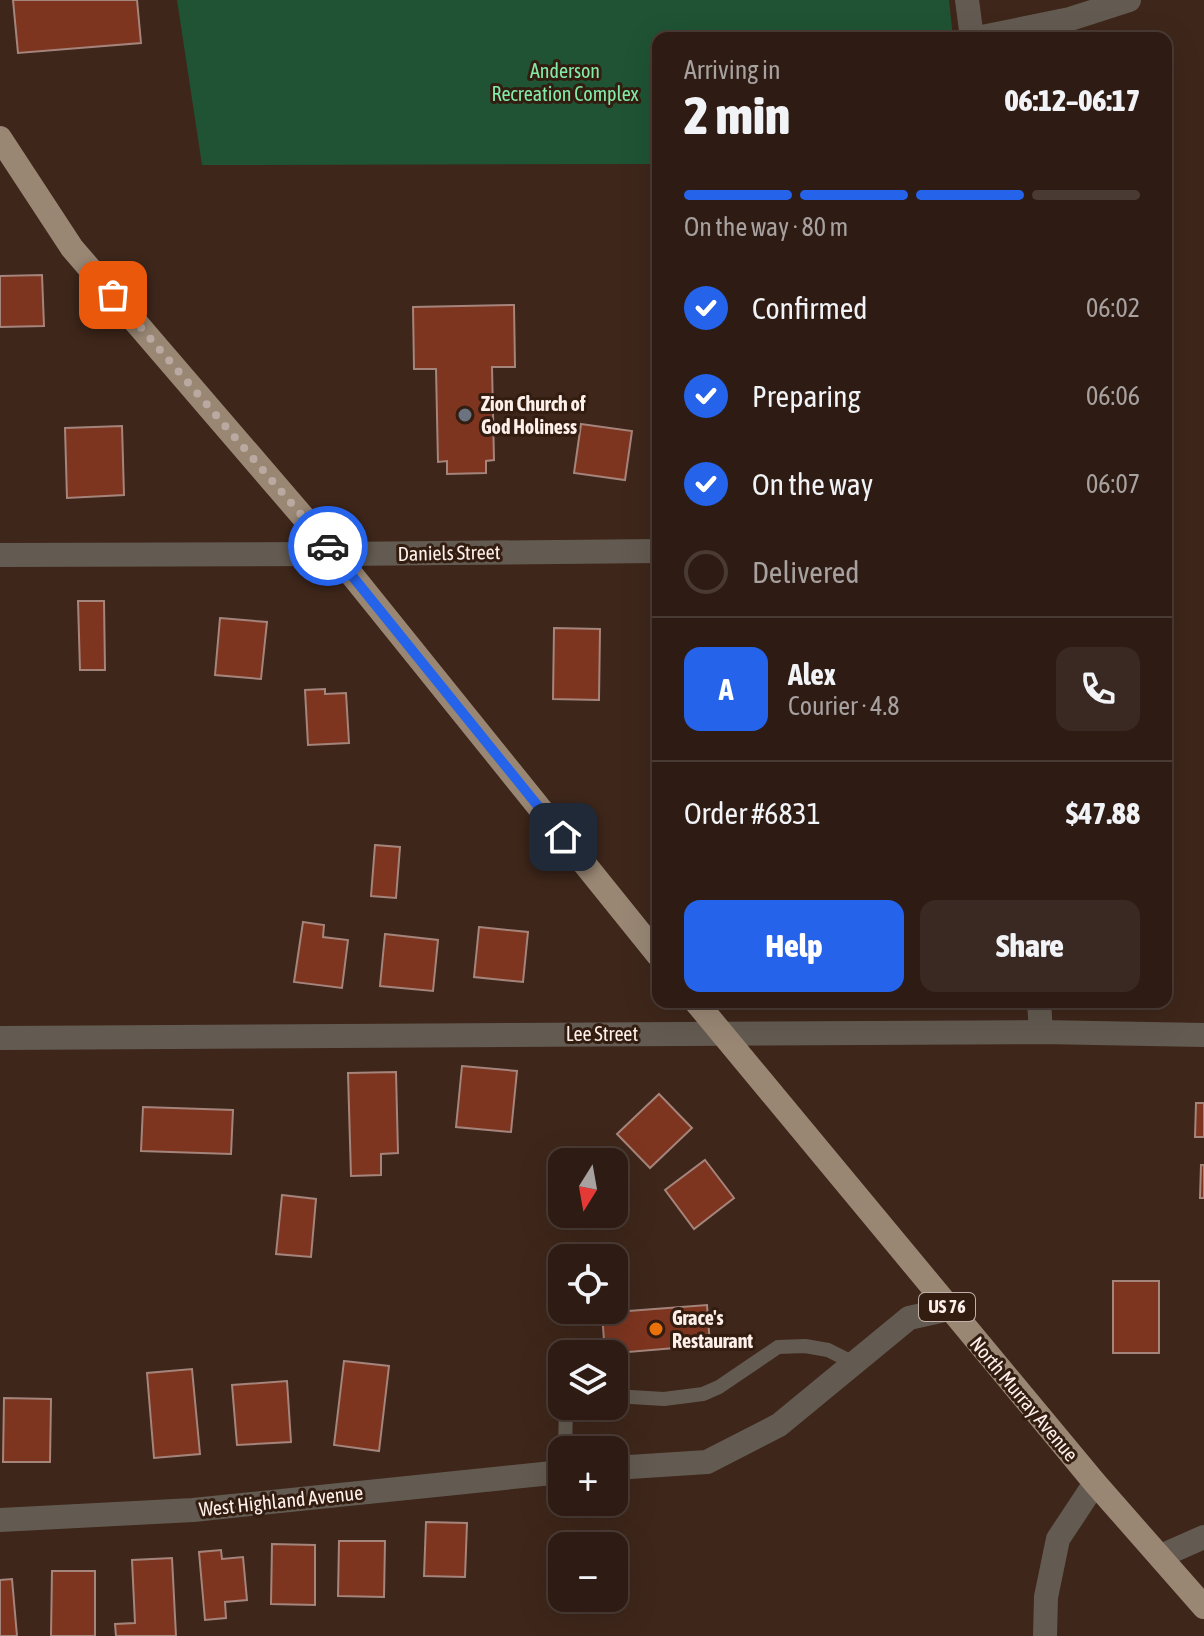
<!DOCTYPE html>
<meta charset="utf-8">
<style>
:root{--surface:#2e1c14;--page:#3a2922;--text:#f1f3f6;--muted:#a7a1a0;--line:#493a34;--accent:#2563eb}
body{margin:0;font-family:"Asap Condensed",sans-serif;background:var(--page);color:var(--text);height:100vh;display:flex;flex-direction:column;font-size:30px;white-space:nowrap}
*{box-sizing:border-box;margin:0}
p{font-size:26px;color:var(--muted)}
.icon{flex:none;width:44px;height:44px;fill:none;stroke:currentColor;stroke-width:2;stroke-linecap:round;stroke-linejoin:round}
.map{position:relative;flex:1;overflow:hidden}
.sheet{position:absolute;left:652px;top:32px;width:520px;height:976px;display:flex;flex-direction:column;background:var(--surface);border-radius:16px;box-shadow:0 8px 32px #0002,0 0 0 2px var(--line)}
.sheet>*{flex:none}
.needle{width:52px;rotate:191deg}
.buttons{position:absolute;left:548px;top:1148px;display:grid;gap:16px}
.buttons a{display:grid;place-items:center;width:80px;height:80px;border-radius:16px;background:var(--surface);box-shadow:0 8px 32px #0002,0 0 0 2px var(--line);font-size:40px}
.pin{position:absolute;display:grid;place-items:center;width:68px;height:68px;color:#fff;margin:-34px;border-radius:16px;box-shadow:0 4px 12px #0006}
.courier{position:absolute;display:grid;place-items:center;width:80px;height:80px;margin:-40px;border:6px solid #2563eb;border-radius:50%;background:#fff;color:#222;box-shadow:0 2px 10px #0007}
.headline em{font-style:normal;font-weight:800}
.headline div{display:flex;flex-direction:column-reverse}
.headline{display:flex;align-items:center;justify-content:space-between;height:136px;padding:0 32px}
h1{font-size:52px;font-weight:800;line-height:60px}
.bar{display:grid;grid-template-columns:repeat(4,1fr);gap:12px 8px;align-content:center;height:96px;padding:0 32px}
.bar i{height:10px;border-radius:6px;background:var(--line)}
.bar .selected{background:var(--accent)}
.bar p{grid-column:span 4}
.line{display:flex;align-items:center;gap:20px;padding:0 32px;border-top:2px solid var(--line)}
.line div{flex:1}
.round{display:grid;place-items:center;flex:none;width:84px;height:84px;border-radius:16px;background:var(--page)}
ol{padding:0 32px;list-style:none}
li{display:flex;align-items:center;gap:24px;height:88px}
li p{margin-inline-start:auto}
li .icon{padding:8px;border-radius:50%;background:var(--accent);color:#fff;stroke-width:4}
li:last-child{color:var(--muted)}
li i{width:44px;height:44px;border:4px solid var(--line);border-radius:50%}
.primary-button{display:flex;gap:16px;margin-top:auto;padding:16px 32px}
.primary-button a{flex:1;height:92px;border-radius:16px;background:var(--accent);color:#fff;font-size:32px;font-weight:800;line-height:92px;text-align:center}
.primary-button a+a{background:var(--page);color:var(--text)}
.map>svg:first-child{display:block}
.green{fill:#1f5334}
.building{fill:#7d3520;stroke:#a4847b;stroke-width:2}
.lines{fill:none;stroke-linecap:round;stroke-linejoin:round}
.service{stroke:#635b51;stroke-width:14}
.minor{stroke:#635b51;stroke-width:24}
.tertiary{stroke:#635b51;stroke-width:24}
.primary{stroke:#998774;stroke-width:24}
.done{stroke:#baa9a1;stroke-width:8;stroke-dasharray:0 14.4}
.route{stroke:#2563eb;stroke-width:10}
.worship-dot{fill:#6b7280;stroke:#331c10;stroke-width:3}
.food-dot{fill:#e8710a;stroke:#331c10;stroke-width:3}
.labels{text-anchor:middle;stroke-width:6;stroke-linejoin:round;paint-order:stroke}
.shield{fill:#331c10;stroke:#c0b0a9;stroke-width:2}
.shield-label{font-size:18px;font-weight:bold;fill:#fdf0ea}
.park-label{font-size:20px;fill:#83eca9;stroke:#331c10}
.poi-label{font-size:20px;font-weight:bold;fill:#fdf0ea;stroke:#331c10;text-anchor:start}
.street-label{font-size:20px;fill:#fdf0ea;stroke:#331c10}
</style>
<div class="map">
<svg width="1204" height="1636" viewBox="0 0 1204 1636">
<rect width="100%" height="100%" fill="#3e261a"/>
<polygon class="green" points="177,0 949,0 953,38 658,38 658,164 202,165"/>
<g class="building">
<polygon points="13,0 137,0 141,43 18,53"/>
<polygon points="42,275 44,326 0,327 0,276"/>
<polygon points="514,305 515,367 492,367 494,460 486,461 486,473 447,474 447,461 438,462 436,369 414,369 413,307"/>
<polygon points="581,424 632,431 625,480 574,473"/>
<polygon points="122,426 124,495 67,498 65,428"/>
<polygon points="78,601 104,601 105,670 80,670"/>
<polygon points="220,618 267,622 261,679 215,675"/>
<polygon points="554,628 600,629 599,700 553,699"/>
<polygon points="325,689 325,694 346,693 349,743 308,745 305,690"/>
<polygon points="375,845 400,847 396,898 371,896"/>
<polygon points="303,922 324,925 323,937 348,940 342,988 294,982"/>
<polygon points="479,927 528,932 523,982 474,977"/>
<polygon points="385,934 438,940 433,991 380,986"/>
<polygon points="462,1066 517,1071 511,1132 456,1127"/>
<polygon points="396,1072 398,1153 381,1154 381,1175 351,1176 348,1073"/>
<polygon points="659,1094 692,1128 650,1168 617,1134"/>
<polygon points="1196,1103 1204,1103 1204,1137 1195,1137"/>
<polygon points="143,1107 233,1110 231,1154 141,1151"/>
<polygon points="705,1160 734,1198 694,1229 665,1190"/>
<polygon points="1201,1165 1204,1165 1204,1198 1200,1198"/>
<polygon points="282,1195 316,1199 311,1257 276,1254"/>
<rect x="1113" y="1281" width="46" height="72"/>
<polygon points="707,1305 710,1345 605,1354 602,1313"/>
<polygon points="344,1361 389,1366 379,1451 334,1445"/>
<polygon points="192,1369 200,1454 154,1458 147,1373"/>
<polygon points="287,1381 291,1442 237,1445 232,1385"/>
<polygon points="4,1398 51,1399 50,1462 3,1462"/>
<polygon points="426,1522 467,1523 465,1577 424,1576"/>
<polygon points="339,1541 385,1541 384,1597 338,1596"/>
<polygon points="272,1544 315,1545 315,1605 271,1604"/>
<polygon points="221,1550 222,1559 243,1557 247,1600 225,1602 226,1618 205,1620 199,1552"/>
<polygon points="172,1558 176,1636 116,1636 115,1624 135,1623 132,1560"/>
<polygon points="52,1571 95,1571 95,1636 51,1636"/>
<polygon points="12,1579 17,1636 0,1636 0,1580"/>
</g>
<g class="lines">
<g class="service">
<polyline points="614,1396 664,1399 703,1394 719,1387 778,1347 805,1346 828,1350 854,1363"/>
<polyline points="565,1450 566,1406"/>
</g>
<g class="minor">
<polyline points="967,0 972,38"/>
<polyline points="977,38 1070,19 1129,0"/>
<polyline points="335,554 658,551"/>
<polyline points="1039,1002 1041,1032"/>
<polyline points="0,1038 1041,1032 1204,1035"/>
<polyline points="614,1468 707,1462 779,1425 909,1318 949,1309"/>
<polyline points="0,1520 193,1510 562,1472"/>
<polyline points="1161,1556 1204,1537"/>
<polyline points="1045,1636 1046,1597 1058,1539 1095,1483"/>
</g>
<polyline class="tertiary" points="0,555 335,554"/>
<g class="primary">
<polyline points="0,138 72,248 335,554 658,955"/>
<polyline points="696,1002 1095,1483 1204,1607"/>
</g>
</g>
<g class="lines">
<polyline class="done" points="113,295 328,546"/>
<polyline class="route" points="328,546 563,837"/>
</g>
<circle class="worship-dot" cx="465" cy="415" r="8"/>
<circle class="food-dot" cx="656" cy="1329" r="8"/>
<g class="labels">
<rect class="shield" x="919" y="1293" width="56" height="28" rx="6"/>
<g class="shield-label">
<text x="947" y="1313">US 76</text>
</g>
<g class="park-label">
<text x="565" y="78">Anderson<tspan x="565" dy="23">Recreation Complex</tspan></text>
</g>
<g class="poi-label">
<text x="481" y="411">Zion Church of<tspan x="481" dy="23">God Holiness</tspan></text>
<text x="672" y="1325">Grace's<tspan x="672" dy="23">Restaurant</tspan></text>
</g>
<g class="street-label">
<text transform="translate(449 553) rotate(-1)" y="7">Daniels Street</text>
<text x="602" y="1041">Lee Street</text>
<text transform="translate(1024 1399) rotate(50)" y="7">North Murray Avenue</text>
<text transform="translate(281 1501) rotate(-6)" y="7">West Highland Avenue</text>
</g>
</g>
</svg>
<div class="buttons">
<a><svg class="needle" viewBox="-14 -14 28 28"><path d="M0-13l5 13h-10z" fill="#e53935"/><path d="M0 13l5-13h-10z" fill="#a7a1a0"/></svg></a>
<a><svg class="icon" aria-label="locate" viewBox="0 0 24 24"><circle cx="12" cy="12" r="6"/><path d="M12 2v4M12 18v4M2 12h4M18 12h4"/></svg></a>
<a><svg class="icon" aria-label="layers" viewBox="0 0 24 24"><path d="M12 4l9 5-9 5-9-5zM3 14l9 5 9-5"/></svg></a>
<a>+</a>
<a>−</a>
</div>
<div class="pin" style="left:113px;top:295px;background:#ea580c"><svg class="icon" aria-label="bag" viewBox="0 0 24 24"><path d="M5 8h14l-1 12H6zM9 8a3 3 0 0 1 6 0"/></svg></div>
<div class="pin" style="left:563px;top:837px;background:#1f2937"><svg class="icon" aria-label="home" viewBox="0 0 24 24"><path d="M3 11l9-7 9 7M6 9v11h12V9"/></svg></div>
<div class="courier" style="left:328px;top:546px"><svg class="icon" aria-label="car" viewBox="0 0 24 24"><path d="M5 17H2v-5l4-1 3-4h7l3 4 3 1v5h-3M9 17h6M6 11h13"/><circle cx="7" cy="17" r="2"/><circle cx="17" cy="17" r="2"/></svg></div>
<section class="sheet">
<div class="headline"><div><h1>2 min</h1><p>Arriving in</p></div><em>06:12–06:17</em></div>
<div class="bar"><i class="selected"></i><i class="selected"></i><i class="selected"></i><i></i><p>On the way · 80 m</p></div>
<ol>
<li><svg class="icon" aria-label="check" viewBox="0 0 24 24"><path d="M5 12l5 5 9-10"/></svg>Confirmed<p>06:02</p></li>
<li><svg class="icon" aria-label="check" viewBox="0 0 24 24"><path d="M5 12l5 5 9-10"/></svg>Preparing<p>06:06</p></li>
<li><svg class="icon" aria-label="check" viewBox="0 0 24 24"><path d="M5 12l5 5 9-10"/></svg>On the way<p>06:07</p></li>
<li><i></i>Delivered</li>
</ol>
<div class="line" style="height:144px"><b class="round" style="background:var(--accent);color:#fff">A</b><div><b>Alex</b><p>Courier · 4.8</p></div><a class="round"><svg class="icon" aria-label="phone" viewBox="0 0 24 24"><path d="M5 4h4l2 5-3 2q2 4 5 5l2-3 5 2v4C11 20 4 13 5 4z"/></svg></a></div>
<div class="line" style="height:104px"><div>Order #6831</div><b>$47.88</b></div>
<div class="primary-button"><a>Help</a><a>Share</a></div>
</section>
</div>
